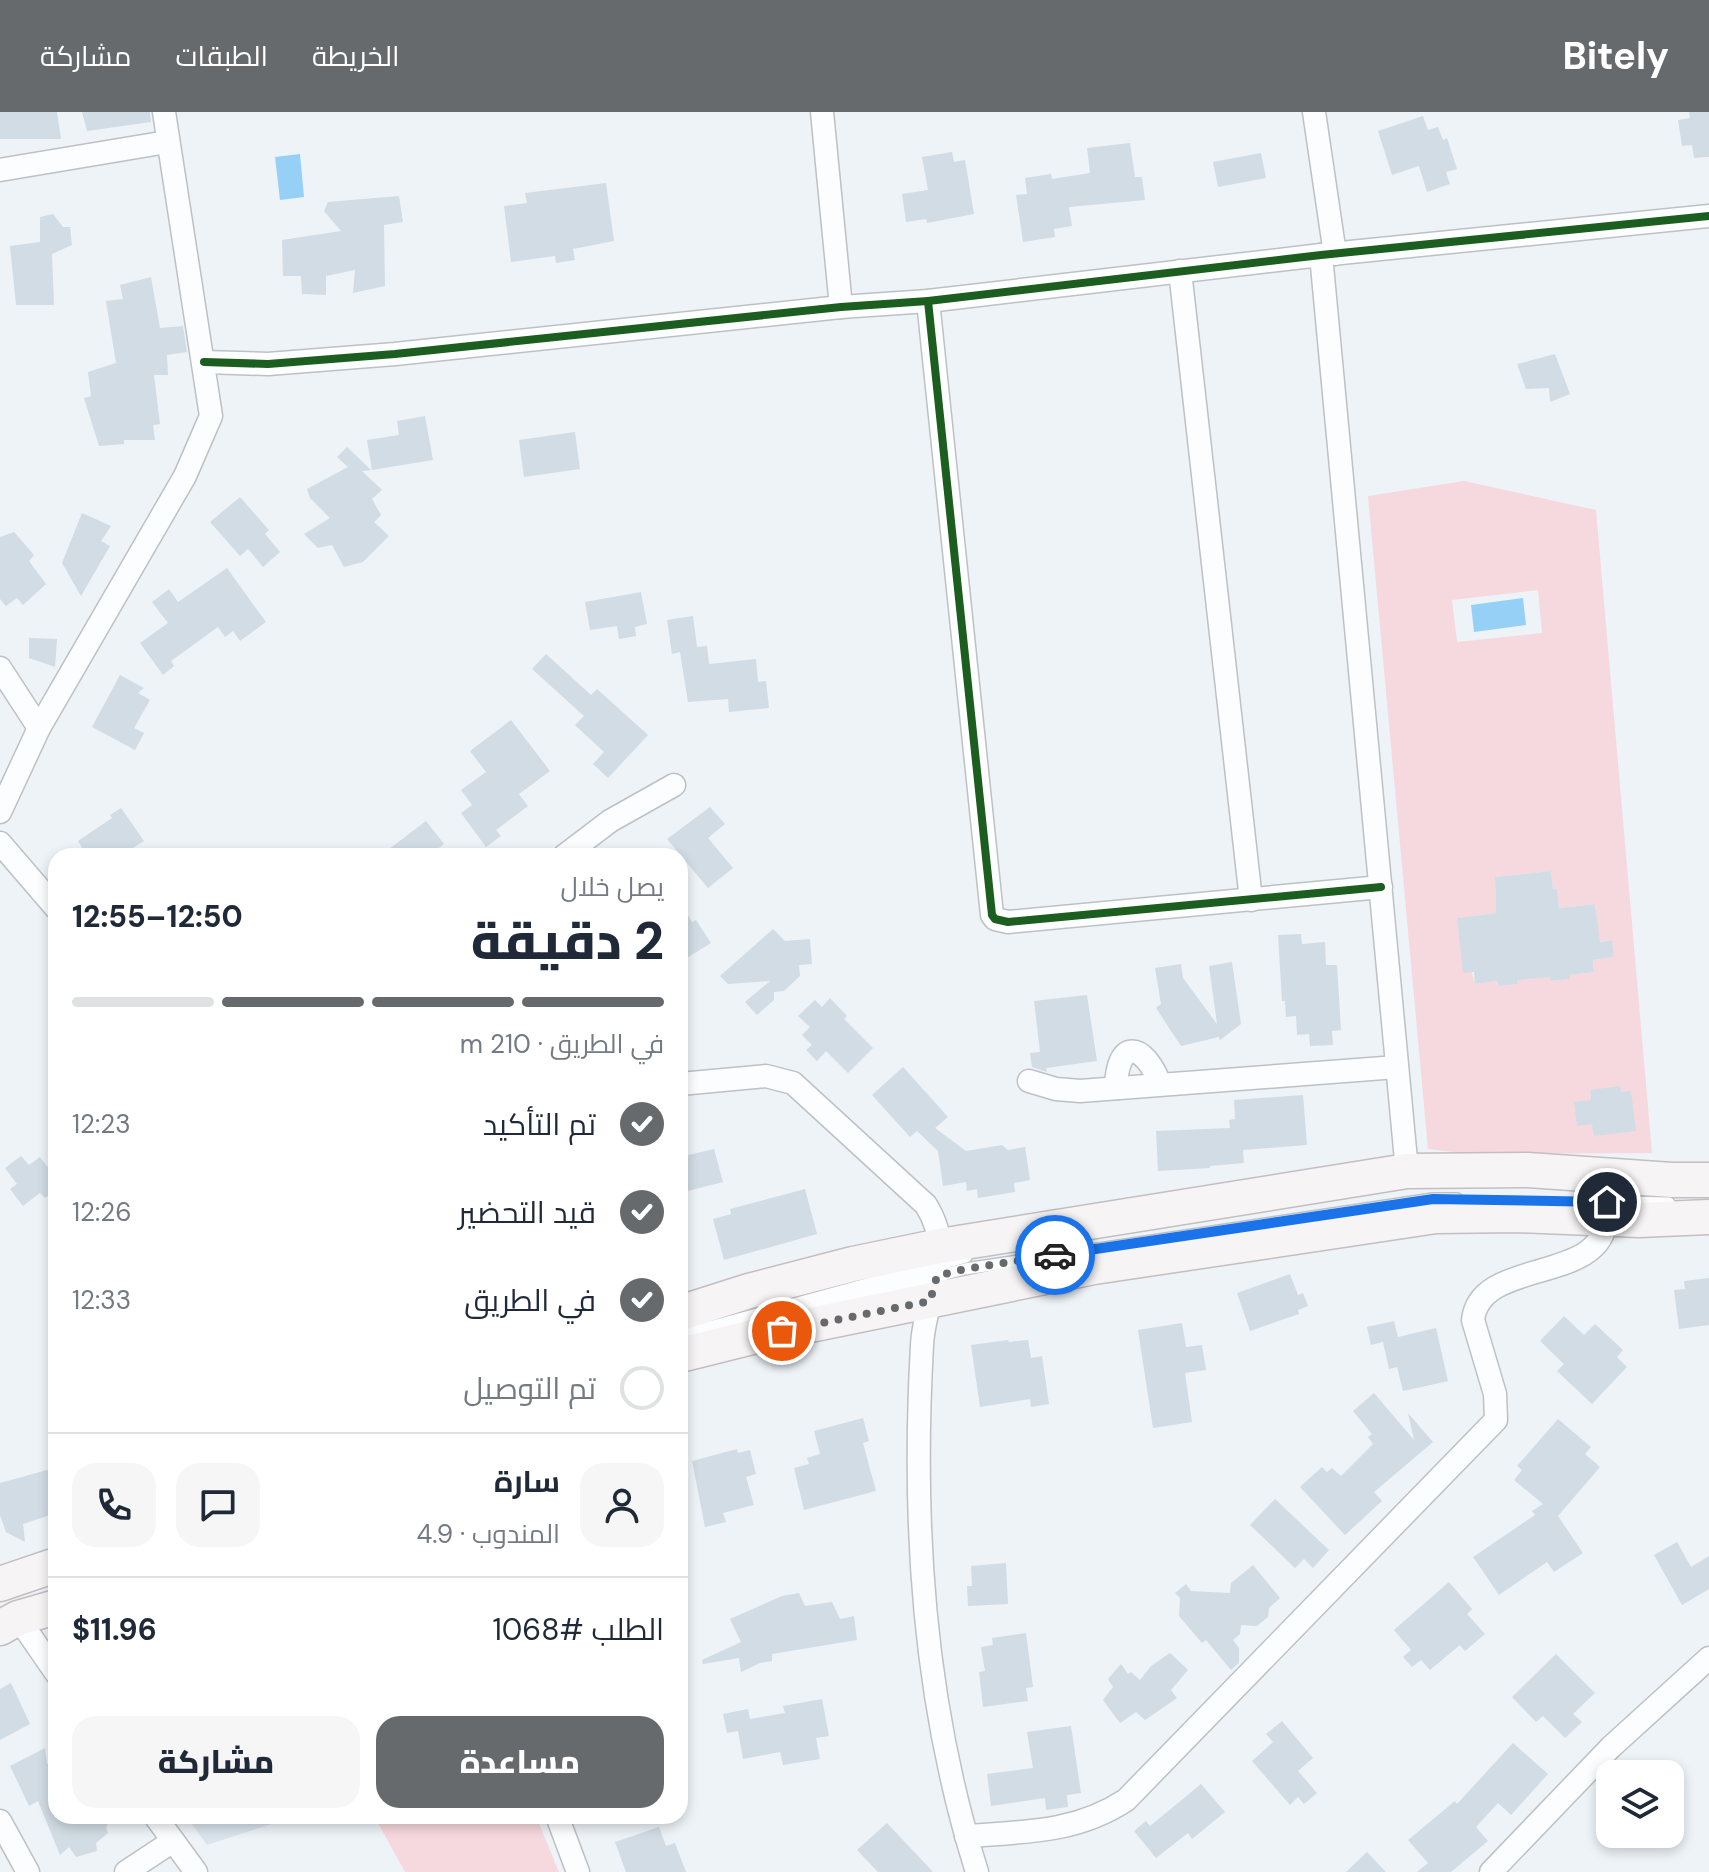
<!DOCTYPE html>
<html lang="ar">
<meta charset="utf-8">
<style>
:root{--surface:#fff;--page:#f6f6f7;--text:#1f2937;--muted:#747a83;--line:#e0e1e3;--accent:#666a6d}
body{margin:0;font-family:"DM Sans",Cairo,sans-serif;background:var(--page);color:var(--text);direction:rtl;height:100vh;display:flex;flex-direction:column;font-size:30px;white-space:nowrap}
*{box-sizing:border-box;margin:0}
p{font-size:26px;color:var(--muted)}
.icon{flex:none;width:44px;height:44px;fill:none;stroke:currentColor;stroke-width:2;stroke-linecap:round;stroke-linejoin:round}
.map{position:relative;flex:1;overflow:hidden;direction:ltr}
.drawer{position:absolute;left:48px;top:736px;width:640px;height:976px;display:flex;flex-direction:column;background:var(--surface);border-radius:24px;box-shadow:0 4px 12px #0003;direction:rtl}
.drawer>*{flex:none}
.buttons{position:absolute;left:1596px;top:1648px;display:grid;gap:16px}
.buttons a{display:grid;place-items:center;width:88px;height:88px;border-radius:16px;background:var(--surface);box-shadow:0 4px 12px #0003;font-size:40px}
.pin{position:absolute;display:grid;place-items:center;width:68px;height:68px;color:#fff;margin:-34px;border:4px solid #fff;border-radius:50%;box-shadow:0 2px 8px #0007}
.courier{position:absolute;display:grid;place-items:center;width:80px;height:80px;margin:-40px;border:6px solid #1a73e8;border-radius:50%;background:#fff;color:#222;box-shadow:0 2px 10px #0007}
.headline em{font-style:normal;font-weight:800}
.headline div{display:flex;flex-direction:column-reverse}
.headline{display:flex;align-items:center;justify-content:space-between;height:136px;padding:0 24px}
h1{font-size:52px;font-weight:800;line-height:60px}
.bar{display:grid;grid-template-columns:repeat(4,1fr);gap:12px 8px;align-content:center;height:96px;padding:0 24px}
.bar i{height:10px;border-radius:6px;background:var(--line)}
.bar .selected{background:var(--accent)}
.bar p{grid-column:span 4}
.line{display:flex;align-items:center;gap:20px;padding:0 24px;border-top:2px solid var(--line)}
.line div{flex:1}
.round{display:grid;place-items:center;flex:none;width:84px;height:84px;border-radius:24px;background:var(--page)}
ol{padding:0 24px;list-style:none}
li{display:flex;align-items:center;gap:24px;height:88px}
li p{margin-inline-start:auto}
li .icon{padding:8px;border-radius:50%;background:var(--accent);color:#fff;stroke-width:4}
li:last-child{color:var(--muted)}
li i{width:44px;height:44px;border:4px solid var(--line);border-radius:50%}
.primary-button{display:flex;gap:16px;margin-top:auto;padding:16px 24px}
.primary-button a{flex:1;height:92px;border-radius:24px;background:var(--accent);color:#fff;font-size:32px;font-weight:800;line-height:92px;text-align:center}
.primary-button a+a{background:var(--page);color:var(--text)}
header{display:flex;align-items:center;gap:48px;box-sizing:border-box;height:112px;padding:0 40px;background:var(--accent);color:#fff}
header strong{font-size:38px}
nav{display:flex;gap:44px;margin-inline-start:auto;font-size:28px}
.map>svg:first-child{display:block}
.built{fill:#d9e4ec}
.green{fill:#f6d9de;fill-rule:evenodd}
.water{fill:#97d0f6}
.building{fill:#d1dce4}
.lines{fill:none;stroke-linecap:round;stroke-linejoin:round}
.service-casing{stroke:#bdc1c5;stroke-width:14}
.minor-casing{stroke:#bdc1c5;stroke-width:25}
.primary-casing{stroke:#c3bec0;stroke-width:37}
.service{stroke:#fcfdfe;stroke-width:11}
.minor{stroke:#fcfdfe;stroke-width:22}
.primary{stroke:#f7f4f5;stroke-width:34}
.cycleway-casing{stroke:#fff;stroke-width:13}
.cycleway{stroke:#1b5e20;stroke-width:8}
.done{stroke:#666a6d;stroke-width:8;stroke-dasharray:0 14.4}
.route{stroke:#1a73e8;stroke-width:10}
</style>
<header>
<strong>Bitely</strong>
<nav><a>الخريطة</a><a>الطبقات</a><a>مشاركة</a></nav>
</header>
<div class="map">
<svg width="1709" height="1760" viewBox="0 0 1709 1760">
<rect width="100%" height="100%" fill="#eef3f8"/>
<polygon class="built" points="186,1704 296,1704 207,1733"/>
<g class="green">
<path d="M 1464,369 L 1596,398 L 1652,1041 L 1470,1042 L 1428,1037 L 1368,384 ZM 1538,478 L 1542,521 L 1457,530 L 1452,488 ZM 1551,759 L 1553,777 L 1557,777 L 1559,796 L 1595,792 L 1597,808 L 1581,832 L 1611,828 L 1614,845 L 1593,848 L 1594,860 L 1569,863 L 1569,867 L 1551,869 L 1549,850 L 1543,865 L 1527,867 L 1515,853 L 1498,874 L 1497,869 L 1475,872 L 1457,806 L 1496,801 L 1495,765 ZM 1590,978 L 1621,980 L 1594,1024 Z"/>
<polygon points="374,1704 536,1704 559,1760 405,1760"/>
</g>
<g class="water">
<polygon points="300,42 304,85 280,88 275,45"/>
<polygon points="1523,486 1526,513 1474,520 1471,493"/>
</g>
<g class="building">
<polygon points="0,0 57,0 61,27 0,27"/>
<polygon points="82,0 150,0 151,10 87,19"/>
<polygon points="1689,0 1709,0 1709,45 1694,46 1692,33 1682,34 1678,8 1690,6"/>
<polygon points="1423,4 1428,18 1438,15 1443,28 1447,26 1457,57 1446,60 1450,72 1427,80 1419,54 1392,63 1378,19"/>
<polygon points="1130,31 1135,65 1142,65 1145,88 1069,95 1072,114 1054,117 1055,125 1023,130 1016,83 1027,82 1025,66 1051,62 1052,67 1090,61 1087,36"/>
<polygon points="952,40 954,50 965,48 974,102 927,111 926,107 906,110 902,82 928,78 922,45"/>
<polygon points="1261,41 1266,66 1218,75 1213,50"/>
<polygon points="606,71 614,129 573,137 575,148 556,151 555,144 511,150 504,94 527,91 525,81"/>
<polygon points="399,84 403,110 384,113 385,174 353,181 355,158 326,164 326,183 302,182 301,164 283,164 282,128 341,119 324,99 328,90"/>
<polygon points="53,102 63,115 70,115 72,133 52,142 54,193 16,193 10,134 40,130 40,105"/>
<polygon points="151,165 160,216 183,214 187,240 167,243 168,263 154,263 160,312 153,313 155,328 124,328 124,332 99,334 84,286 91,284 88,260 116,251 106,189 123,187 120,173"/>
<polygon points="1555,242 1570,282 1550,290 1549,276 1526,277 1517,252"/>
<polygon points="425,304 433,348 372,358 367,328 399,323 397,309"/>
<polygon points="575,320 580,357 524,365 519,328"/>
<polygon points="347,335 371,358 362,359 382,378 372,387 381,403 374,410 389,424 363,450 344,455 332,433 318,436 304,422 330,406 310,386 307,377 348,355 337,345"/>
<polygon points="240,385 269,418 265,422 280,440 263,455 248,437 240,444 210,410"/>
<polygon points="82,401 111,414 101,429 110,434 81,484 62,451"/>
<polygon points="14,420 34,443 29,449 46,472 23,493 17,486 6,494 0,487 0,425"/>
<polygon points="227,456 266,510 240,529 233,519 225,525 218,515 171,549 174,554 163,563 140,531 168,511 152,490 169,477 178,490"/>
<polygon points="641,480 647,512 635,515 636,524 619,527 617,514 590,518 585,490"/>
<polygon points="693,504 697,535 707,534 709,552 756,547 758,570 766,569 769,596 729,600 728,587 688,590 680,540 672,542 667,508"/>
<polygon points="29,526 57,527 55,555 29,546"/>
<polygon points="546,542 591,583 597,577 648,623 608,666 593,652 604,640 575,613 584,604 532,557"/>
<polygon points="120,563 144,576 138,581 150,588 134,616 144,621 135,638 92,615"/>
<polygon points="511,608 550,659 519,682 528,694 496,718 501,724 486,735 461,701 472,693 461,678 486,660 470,639"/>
<polygon points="710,695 725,712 708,726 733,756 708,776 667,727"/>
<polygon points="121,696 144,729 131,737 136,744 100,744 95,736 86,742 78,729 112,706 110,703"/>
<polygon points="426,709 444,732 428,744 380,744"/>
<polygon points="1551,759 1553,777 1557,777 1559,796 1595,792 1600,830 1612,828 1614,845 1593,848 1594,860 1569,863 1570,867 1551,869 1550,865 1517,868 1517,872 1498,874 1497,869 1475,872 1474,860 1463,861 1457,806 1496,801 1495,765"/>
<polygon points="680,790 692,810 696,808 711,831 680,850"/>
<polygon points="773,817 785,829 810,827 812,852 799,853 800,864 784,879 774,880 774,888 757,903 745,890 770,869 728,872 720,864"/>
<polygon points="1301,822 1302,832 1325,830 1326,853 1337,853 1341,918 1332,919 1333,933 1310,934 1309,922 1297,923 1296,904 1286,905 1285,889 1282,889 1278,823"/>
<polygon points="1232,850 1241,912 1220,928 1219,925 1181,934 1156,896 1161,892 1155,856 1181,852 1183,866 1217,912 1209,854"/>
<polygon points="1087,883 1097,949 1046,956 1047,960 1032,955 1030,941 1040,940 1034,889"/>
<polygon points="830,886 847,904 844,907 873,936 848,961 826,939 817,949 806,938 812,933 802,923 810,915 798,904 815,888 822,895"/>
<polygon points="903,955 948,1005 935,1016 966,1039 1002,1033 1008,1038 1025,1035 1030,1068 1014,1071 1015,1080 978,1086 977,1077 967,1079 966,1070 943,1074 938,1039 917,1019 910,1025 872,983"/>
<polygon points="1620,974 1621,980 1631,979 1636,1019 1594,1024 1592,1012 1577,1014 1574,990 1591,988 1590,978"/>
<polygon points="1303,983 1307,1033 1243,1038 1244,1051 1210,1054 1210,1056 1158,1059 1156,1019 1230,1016 1229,1008 1235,1007 1234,988"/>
<polygon points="714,1037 723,1070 680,1081 680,1045"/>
<polygon points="21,1044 29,1053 40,1045 56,1066 56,1078 45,1086 40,1081 23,1094 10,1077 17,1072 5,1056"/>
<polygon points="805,1077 817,1122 724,1148 713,1107 731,1102 730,1097"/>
<polygon points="1290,1162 1298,1183 1303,1181 1308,1194 1298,1198 1299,1202 1250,1219 1237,1181"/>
<polygon points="1709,1166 1709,1213 1679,1217 1674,1178 1685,1177 1684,1169"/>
<polygon points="1564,1204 1584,1223 1595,1212 1623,1238 1617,1245 1627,1255 1592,1292 1557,1259 1564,1252 1540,1229"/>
<polygon points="1394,1209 1398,1225 1436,1216 1448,1269 1403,1279 1397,1255 1389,1257 1383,1230 1371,1233 1367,1215"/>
<polygon points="1182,1211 1186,1235 1202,1233 1206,1258 1185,1261 1192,1310 1153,1316 1138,1218"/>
<polygon points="1008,1228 1009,1230 1028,1228 1031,1246 1042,1244 1049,1292 1031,1295 1030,1287 980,1295 971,1233"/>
<polygon points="1374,1281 1414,1328 1408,1301 1433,1330 1374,1380 1382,1389 1345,1423 1300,1375 1322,1355 1327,1360 1332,1356 1341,1364 1373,1332 1368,1325 1372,1322 1353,1299"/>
<polygon points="863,1306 869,1329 863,1331 876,1379 804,1398 794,1356 809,1352 807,1346 820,1342 814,1319"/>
<polygon points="1558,1307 1591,1335 1585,1342 1600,1355 1558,1404 1583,1441 1554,1460 1547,1450 1499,1483 1473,1445 1535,1403 1532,1399 1543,1392 1514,1368 1522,1358 1517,1354"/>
<polygon points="737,1337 738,1341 750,1338 756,1362 746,1365 754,1393 723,1401 726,1410 705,1415 692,1349"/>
<polygon points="47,1358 56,1362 56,1401 23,1412 25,1430 6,1420 0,1403 0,1371"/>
<polygon points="1275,1387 1329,1438 1313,1456 1304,1447 1295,1456 1250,1413"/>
<polygon points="1677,1430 1691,1455 1709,1444 1709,1477 1682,1493 1654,1443"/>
<polygon points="1006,1451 1008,1492 968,1494 967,1474 972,1474 971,1454"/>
<polygon points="1253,1453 1280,1486 1269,1496 1268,1505 1257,1514 1241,1513 1240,1522 1233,1528 1239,1536 1239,1551 1231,1558 1206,1528 1202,1531 1179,1504 1180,1486 1175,1481 1186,1472 1191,1479 1230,1481 1231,1471"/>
<polygon points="1449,1470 1472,1497 1467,1502 1485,1522 1465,1539 1460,1533 1430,1558 1421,1548 1412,1555 1403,1545 1411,1538 1394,1518"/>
<polygon points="799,1481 805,1494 832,1490 840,1507 854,1504 857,1528 772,1542 772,1549 760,1551 741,1560 739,1546 703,1552 702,1548 741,1530 730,1507 782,1484"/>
<polygon points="1026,1521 1033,1575 1026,1576 1028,1589 983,1595 979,1560 985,1559 981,1535 993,1533 992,1526"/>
<polygon points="1170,1541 1188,1558 1171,1578 1177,1586 1145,1608 1136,1600 1120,1611 1103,1588 1113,1575 1108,1567 1121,1552 1128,1562 1131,1560 1140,1568 1151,1554"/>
<polygon points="1556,1542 1595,1581 1573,1602 1582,1610 1565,1626 1543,1604 1536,1610 1512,1585"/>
<polygon points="11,1571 30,1612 0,1628 0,1577"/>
<polygon points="822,1587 829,1624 816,1626 820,1647 783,1653 780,1640 743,1647 738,1619 727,1621 723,1602 748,1597 750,1607 785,1601 783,1594"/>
<polygon points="1282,1609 1313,1646 1298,1659 1317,1681 1304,1692 1298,1685 1290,1693 1252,1649 1273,1630 1266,1622"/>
<polygon points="1071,1614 1081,1681 1067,1683 1068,1695 1046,1698 1045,1686 991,1694 987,1662 1033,1656 1027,1620"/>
<polygon points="1513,1631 1548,1662 1511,1703 1498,1691 1476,1715 1488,1729 1451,1760 1417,1760 1428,1751 1408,1728 1455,1689 1457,1692"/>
<polygon points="45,1636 47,1652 56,1647 56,1704 113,1704 106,1715 108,1721 96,1731 97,1739 76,1745 69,1735 60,1743 38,1689 29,1694 10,1654"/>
<polygon points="1201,1672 1225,1700 1192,1727 1188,1721 1156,1746 1134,1719 1146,1709 1150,1714"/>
<polygon points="887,1711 933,1760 878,1760 857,1738"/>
<polygon points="659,1715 666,1734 675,1731 686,1760 626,1760 615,1730"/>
<polygon points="1367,1740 1386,1760 1346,1760"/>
</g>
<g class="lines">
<defs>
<g id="service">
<polyline points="1586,1089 1669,1091"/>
<polyline points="808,1197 965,1157 1433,1087 1457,1087"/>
<polyline points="680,1223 966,1145"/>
</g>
<g id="minor">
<polyline points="822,0 841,195"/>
<polyline points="1314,0 1335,142"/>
<polyline points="0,58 167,30"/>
<polyline points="1321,143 1407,1059"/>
<polyline points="1180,159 1251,788"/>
<polyline points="928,189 992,803 995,807 1008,810 1381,775"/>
<polyline points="204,250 268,252 395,242 841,195 928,189 1321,143 1709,104"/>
<polyline points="0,556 39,616"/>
<polyline points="0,700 39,616 185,364 211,304 164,0"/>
<polyline points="0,731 56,796"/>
<polyline points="564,744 610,709 674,673"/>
<polyline points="1029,969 1056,977 1080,979 1397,955"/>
<path d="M 680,972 L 766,964 L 793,971 L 926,1093 C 958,1145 925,1179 922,1233 C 912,1411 923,1589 977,1760"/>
<path d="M 1116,976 C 1117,926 1144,930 1160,972"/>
<polyline points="18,1506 56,1561"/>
<polyline points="155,1704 196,1760"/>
<polyline points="557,1704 578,1760"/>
<polyline points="0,1709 28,1760"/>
<path d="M 966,1724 C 1023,1720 1076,1721 1126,1688 L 1496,1308 L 1495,1282 L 1473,1208 C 1480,1145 1602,1173 1606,1107"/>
<polyline points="126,1760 173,1729"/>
<polyline points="1491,1760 1611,1635 1709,1546"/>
</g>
<g id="primary">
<polyline points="680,1201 749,1179 853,1152 940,1134 1407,1059 1528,1058 1672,1068 1709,1068"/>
<polyline points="680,1243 752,1225 1094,1155 1436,1104 1516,1103 1639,1108 1709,1105"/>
<polyline points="0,1472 56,1453"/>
<polyline points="0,1516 18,1506 56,1495"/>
</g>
</defs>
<use href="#service" class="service-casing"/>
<use href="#minor" class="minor-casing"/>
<use href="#primary" class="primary-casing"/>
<use href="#service" class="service"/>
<use href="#minor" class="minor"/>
<use href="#primary" class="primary"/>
<defs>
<g id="cycleway">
<polyline points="928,189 992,803 995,807 1008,810 1381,775"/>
<polyline points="204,250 268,252 395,242 841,195 928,189 1321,143 1709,104"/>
</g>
</defs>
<use href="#cycleway" class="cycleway-casing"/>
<use href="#cycleway" class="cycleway"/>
</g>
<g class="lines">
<polyline class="done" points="782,1219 930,1189 937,1164 965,1157 1055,1143"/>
<polyline class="route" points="1055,1143 1433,1087 1607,1090"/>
</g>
</svg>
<div class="buttons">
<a><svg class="icon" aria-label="layers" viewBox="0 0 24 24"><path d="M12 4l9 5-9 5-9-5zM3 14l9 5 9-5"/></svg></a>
</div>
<div class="pin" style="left:782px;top:1219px;background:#ea580c"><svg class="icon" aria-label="bag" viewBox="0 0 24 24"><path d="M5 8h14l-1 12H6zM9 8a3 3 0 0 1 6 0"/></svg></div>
<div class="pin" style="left:1607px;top:1090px;background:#1f2937"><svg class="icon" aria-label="home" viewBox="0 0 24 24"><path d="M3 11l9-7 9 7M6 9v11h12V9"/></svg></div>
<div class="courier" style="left:1055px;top:1143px"><svg class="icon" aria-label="car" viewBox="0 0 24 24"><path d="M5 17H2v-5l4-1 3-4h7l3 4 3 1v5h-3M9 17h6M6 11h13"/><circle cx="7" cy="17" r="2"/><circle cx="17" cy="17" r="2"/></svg></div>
<section class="drawer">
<div class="headline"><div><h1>2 دقيقة</h1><p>يصل خلال</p></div><em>12:50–12:55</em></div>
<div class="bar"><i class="selected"></i><i class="selected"></i><i class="selected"></i><i></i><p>في الطريق · 210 m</p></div>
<ol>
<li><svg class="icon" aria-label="check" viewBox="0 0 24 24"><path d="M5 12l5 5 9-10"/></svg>تم التأكيد<p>12:23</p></li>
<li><svg class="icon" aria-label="check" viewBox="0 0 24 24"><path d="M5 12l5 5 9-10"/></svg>قيد التحضير<p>12:26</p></li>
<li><svg class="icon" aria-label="check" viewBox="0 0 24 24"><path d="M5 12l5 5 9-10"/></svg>في الطريق<p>12:33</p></li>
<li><i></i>تم التوصيل</li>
</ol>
<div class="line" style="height:144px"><a class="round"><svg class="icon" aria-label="person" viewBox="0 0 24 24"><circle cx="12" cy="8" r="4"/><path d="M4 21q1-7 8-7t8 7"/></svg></a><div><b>سارة</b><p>المندوب · 4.9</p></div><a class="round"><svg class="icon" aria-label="chat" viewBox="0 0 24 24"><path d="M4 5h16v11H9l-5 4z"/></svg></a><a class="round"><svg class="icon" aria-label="phone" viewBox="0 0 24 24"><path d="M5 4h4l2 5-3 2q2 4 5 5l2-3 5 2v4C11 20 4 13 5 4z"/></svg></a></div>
<div class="line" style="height:104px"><div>الطلب #1068</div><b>$11.96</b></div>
<div class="primary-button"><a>مساعدة</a><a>مشاركة</a></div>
</section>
</div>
